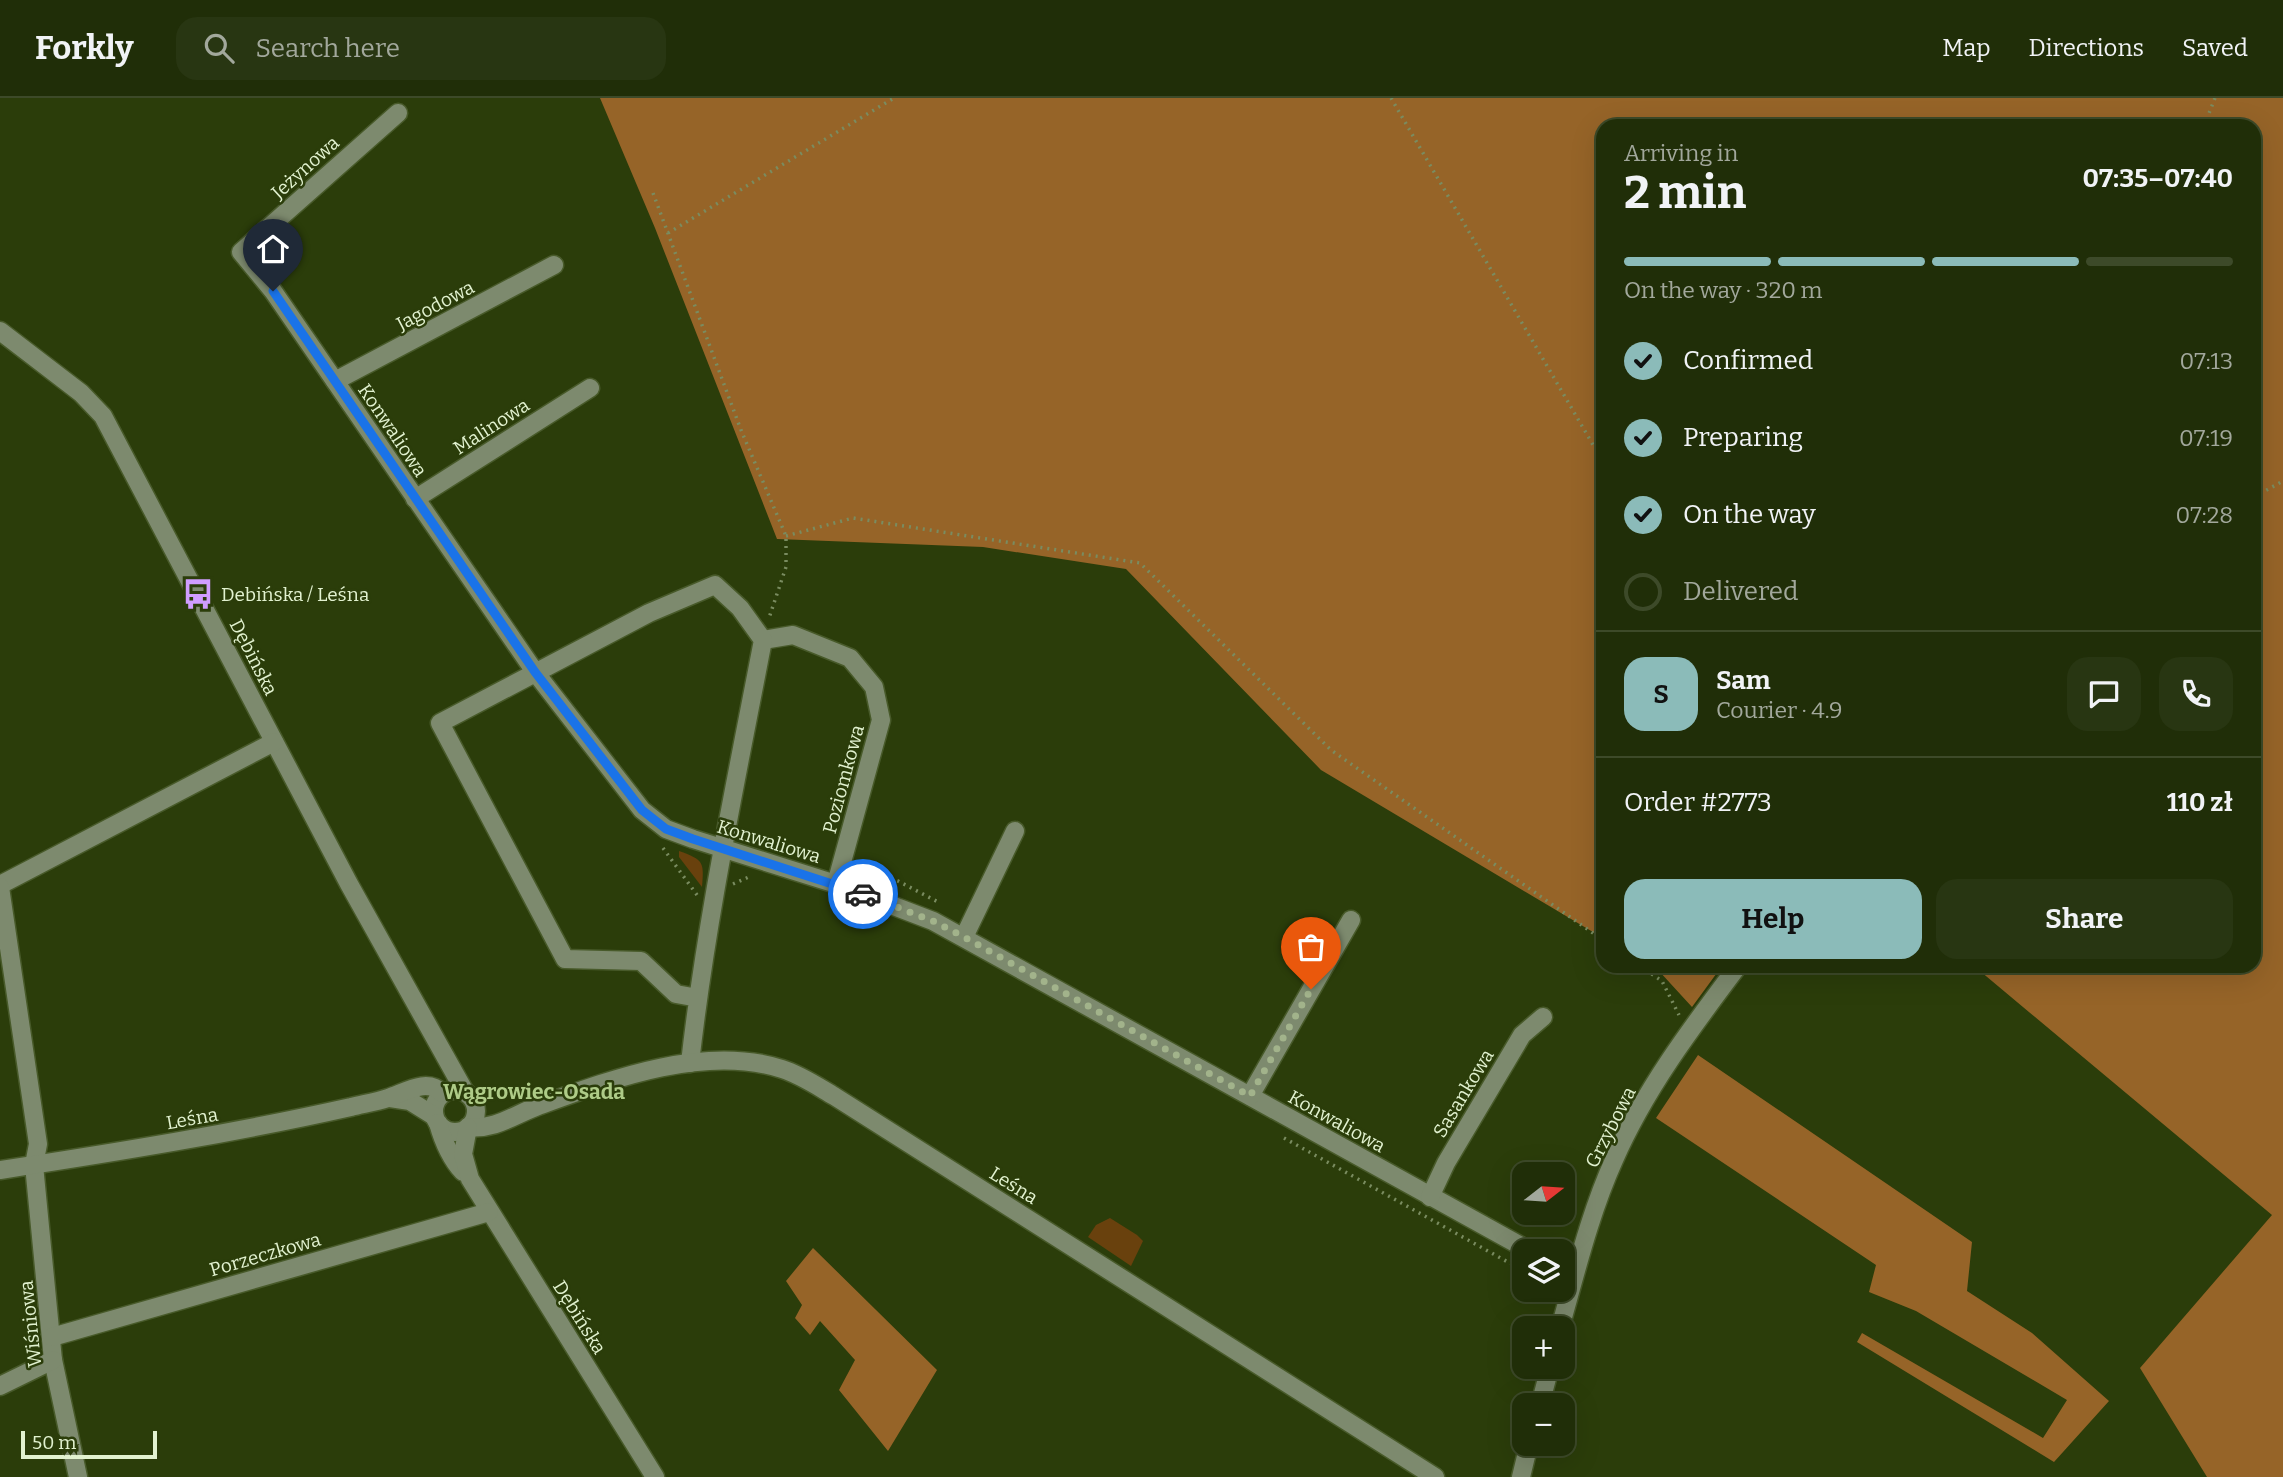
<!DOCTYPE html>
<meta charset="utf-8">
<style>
:root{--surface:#202e08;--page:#283612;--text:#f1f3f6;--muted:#a2a89c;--line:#3d4a29;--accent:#8bbbb9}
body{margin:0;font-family:Bitter,serif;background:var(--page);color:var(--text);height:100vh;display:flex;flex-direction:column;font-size:26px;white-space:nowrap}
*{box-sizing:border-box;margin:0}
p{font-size:23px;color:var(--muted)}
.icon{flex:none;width:38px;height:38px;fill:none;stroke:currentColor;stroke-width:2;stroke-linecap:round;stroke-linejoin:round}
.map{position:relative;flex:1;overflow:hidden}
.sheet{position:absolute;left:1596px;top:21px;width:665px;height:854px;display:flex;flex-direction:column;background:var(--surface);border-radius:21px;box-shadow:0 7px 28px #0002,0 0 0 2px var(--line)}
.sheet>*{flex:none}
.needle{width:46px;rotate:73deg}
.fabs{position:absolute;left:1512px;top:1064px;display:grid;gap:14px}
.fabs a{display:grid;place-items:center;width:63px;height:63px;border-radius:14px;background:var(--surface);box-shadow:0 7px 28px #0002,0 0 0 2px var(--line);font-size:35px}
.scale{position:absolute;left:21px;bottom:18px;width:136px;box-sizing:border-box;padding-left:7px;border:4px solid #e2f2d0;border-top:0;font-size:19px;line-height:24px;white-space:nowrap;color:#e2f2d0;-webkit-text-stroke:5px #2b3d0a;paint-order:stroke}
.pin{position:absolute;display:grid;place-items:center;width:60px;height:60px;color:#fff;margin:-72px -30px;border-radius:50% 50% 50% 0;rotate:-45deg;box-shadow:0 0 7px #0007}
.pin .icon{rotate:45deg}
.courier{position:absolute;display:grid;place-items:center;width:70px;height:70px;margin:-35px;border:5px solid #1a73e8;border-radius:50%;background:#fff;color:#222;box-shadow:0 2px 9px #0007}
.summary em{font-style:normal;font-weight:700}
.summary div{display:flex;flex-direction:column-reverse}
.summary{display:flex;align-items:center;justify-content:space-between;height:119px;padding:0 28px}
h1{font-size:46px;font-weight:700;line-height:52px}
.bar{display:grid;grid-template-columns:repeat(4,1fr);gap:10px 7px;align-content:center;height:84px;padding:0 28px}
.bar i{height:9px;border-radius:5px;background:var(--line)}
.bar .current{background:var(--accent)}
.bar p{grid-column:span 4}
.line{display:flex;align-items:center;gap:18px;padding:0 28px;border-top:2px solid var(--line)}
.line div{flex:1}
.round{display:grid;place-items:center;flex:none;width:74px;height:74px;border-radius:21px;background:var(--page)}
ol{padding:0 28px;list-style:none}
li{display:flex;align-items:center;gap:21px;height:77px}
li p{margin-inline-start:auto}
li .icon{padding:7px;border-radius:50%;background:var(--accent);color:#111;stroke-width:4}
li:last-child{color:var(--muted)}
li i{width:38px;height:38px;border:4px solid var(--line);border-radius:50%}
.action{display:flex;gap:14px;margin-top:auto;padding:14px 28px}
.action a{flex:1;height:80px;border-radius:21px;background:var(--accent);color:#111;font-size:28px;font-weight:700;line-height:80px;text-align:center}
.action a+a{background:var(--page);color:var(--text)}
header{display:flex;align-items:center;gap:42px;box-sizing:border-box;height:98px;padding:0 35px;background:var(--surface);border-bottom:2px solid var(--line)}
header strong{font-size:33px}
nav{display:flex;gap:38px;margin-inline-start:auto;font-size:24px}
.search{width:490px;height:63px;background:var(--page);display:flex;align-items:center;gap:18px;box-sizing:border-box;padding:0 24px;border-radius:21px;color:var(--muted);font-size:26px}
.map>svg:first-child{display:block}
.green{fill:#69410d}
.forest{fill:#966428}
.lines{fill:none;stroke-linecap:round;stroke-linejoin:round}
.minor-casing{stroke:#485a2a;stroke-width:21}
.path{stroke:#7a8c60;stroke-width:3.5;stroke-dasharray:2 5;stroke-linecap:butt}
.minor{stroke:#7d8a6e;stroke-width:18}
.done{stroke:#a2b38b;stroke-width:7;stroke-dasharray:0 12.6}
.route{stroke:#1a73e8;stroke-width:9}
.labels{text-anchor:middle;stroke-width:5;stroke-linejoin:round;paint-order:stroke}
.street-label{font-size:19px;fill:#e2f2d0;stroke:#2b3d0a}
.poi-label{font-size:19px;fill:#e2f2d0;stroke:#2b3d0a;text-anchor:start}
.neighbourhood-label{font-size:21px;font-weight:bold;fill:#aecb87;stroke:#2b3d0a}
</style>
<header>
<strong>Forkly</strong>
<div class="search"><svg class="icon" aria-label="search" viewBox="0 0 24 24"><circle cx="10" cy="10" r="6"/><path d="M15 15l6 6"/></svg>Search here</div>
<nav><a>Map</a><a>Directions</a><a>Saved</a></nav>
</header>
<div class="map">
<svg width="2283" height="1379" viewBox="0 0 2283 1379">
<rect width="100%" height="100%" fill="#2b3d0a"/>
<g class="green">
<path d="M 679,753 C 704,762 704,764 702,789 L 679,759 Z"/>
<polygon points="1110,1120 1137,1137 1143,1143 1131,1168 1088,1139 1096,1127"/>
</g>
<g class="forest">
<polygon points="600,0 2283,0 2283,1379 2207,1379 2140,1270 2272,1117 1974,868 2254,868 2254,28 1603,28 1603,840 1321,672 1126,471 983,449 777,441 655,130"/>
<polygon points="1650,868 1722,868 1692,909 1659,873"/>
<polygon points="1698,957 1972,1144 1967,1193 2032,1235 2109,1303 2054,1364 1857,1244 1862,1235 2043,1340 2067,1302 1916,1213 1869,1194 1876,1167 1656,1020"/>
<polygon points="813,1150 937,1272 888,1353 839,1292 855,1262 820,1223 810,1237 795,1220 802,1207 786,1183"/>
</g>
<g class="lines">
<defs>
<g id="minor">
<polyline points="398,15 241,154 273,193 535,574 642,712 666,731 693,741 836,786 933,823 1530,1153"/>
<polyline points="0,233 81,295 103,318 349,786 465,994"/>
<polyline points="335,283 554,167"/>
<polyline points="415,401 590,290"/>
<polyline points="763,542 793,537 850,560 874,589 881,622 836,786"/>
<polyline points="0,787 274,644"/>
<polyline points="0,789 38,1046 34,1067 53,1262 78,1379"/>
<polyline points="964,839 1015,733"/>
<path d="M 690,965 C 706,823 736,683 763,542 L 740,510 L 715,487 L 649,515 L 440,625 L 565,861 L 641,863 L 676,896 L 698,900"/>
<circle cx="455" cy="1013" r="21"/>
<polyline points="1250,998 1351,822"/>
<polyline points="390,1000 410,1003 434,1018"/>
<path d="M 438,1025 C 443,1043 451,1061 463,1074"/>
<path d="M 468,1029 C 495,1032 514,1017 538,1008 C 612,981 705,946 782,971 C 801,977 817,988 834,998 L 1435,1379"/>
<polyline points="468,1029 463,1056 470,1081 655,1379"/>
<path d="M 0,1072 C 118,1054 235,1035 351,1009 C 363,1006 376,1004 388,1000 C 404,995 427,979 442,995"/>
<polyline points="1430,1099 1446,1065 1522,937 1543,919"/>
<path d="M 1560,1230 C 1576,1174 1590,1115 1614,1062 C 1645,991 1692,929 1738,868"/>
<polyline points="52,1239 489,1114"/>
<polyline points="0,1288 53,1262"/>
<polyline points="1540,1307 1550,1269"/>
<polyline points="1521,1379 1529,1346"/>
</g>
</defs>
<use href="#minor" class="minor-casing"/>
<g class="path">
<polyline points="1391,0 1603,364"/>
<polyline points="2204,28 2215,0"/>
<polyline points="653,95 741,332 786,438 786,469 769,520"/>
<polyline points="668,135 894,0"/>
<polyline points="2254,399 2283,383"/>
<polyline points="786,438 853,420 1140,465 1331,652 1603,842"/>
<polyline points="663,750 697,797"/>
<polyline points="858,768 898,783 940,805"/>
<polyline points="733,786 751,778"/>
<polyline points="1640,868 1662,883 1679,917"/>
<polyline points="1284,1040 1524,1173"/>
<polyline points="1543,1141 1564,1153"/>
<polyline points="1521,1330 1524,1317"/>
</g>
<use href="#minor" class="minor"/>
</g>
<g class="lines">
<polyline class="done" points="863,796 933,823 964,839 1250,998 1311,891"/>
<polyline class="route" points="273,193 535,574 642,712 666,731 693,741 863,796"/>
</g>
<defs>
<symbol id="bus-bare" viewBox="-9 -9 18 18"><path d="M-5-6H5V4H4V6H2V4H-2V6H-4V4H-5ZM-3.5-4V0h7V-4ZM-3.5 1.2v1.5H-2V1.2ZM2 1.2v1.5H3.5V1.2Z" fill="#d09dff" stroke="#2b3d0a" stroke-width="2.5" paint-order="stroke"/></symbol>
</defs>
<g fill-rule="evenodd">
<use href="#bus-bare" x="176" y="474" width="44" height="44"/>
</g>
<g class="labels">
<g class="street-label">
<text transform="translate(305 69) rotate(-42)" y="7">Jeżynowa</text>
<text transform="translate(435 207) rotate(-28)" y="7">Jagodowa</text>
<text transform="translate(491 328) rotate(-33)" y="7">Malinowa</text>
<text transform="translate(393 332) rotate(56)" y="7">Konwaliowa</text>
<text transform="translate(254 559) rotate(63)" y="7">Dębińska</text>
<text transform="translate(843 681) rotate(-75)" y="7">Poziomkowa</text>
<text transform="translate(769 743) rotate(17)" y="7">Konwaliowa</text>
<text transform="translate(1463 995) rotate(-59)" y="7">Sasankowa</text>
<text transform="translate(192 1020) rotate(-10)" y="7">Leśna</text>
<text transform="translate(1337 1023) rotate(29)" y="7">Konwaliowa</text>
<text transform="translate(1610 1029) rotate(-63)" y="7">Grzybowa</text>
<text transform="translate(1014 1087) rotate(32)" y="7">Leśna</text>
<text transform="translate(265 1156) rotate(-16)" y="7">Porzeczkowa</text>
<text transform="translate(580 1219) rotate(58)" y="7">Dębińska</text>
<text transform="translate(30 1226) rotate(-96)" y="7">Wiśniowa</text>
</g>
<g class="poi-label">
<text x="221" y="503">Debińska / Leśna</text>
</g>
<g class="neighbourhood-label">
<text x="534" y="1001">Wągrowiec-Osada</text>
</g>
</g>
</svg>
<div class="fabs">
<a><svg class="needle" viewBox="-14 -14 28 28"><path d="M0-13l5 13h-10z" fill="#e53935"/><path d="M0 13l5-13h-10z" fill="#a2a89c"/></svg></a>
<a><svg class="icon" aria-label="layers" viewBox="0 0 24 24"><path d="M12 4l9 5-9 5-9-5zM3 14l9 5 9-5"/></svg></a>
<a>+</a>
<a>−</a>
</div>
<div class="scale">50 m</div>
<div class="pin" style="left:1311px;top:891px;background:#ea580c"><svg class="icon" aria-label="bag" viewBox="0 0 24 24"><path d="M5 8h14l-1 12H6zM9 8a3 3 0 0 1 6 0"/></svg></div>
<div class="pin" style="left:273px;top:193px;background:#1f2937"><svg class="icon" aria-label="home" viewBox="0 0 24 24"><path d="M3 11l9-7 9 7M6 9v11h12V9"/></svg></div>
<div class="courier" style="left:863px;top:796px"><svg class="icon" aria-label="car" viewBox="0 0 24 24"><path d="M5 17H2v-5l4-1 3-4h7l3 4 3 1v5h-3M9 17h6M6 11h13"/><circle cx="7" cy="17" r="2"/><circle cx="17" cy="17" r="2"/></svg></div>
<section class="sheet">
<div class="summary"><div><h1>2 min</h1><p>Arriving in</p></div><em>07:35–07:40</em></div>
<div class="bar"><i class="current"></i><i class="current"></i><i class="current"></i><i></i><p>On the way · 320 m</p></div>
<ol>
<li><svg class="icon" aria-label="check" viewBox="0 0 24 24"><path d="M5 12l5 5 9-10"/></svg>Confirmed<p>07:13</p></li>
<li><svg class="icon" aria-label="check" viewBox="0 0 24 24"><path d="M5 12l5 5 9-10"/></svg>Preparing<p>07:19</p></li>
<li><svg class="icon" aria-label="check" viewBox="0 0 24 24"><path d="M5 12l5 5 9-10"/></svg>On the way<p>07:28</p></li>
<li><i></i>Delivered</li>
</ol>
<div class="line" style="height:126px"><b class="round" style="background:var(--accent);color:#111">S</b><div><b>Sam</b><p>Courier · 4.9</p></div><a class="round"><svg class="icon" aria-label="chat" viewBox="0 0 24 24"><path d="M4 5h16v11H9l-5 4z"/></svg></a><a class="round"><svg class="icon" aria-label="phone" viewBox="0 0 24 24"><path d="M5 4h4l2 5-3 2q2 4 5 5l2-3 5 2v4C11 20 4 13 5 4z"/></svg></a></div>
<div class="line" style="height:91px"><div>Order #2773</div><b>110 zł</b></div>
<div class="action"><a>Help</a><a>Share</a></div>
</section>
</div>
